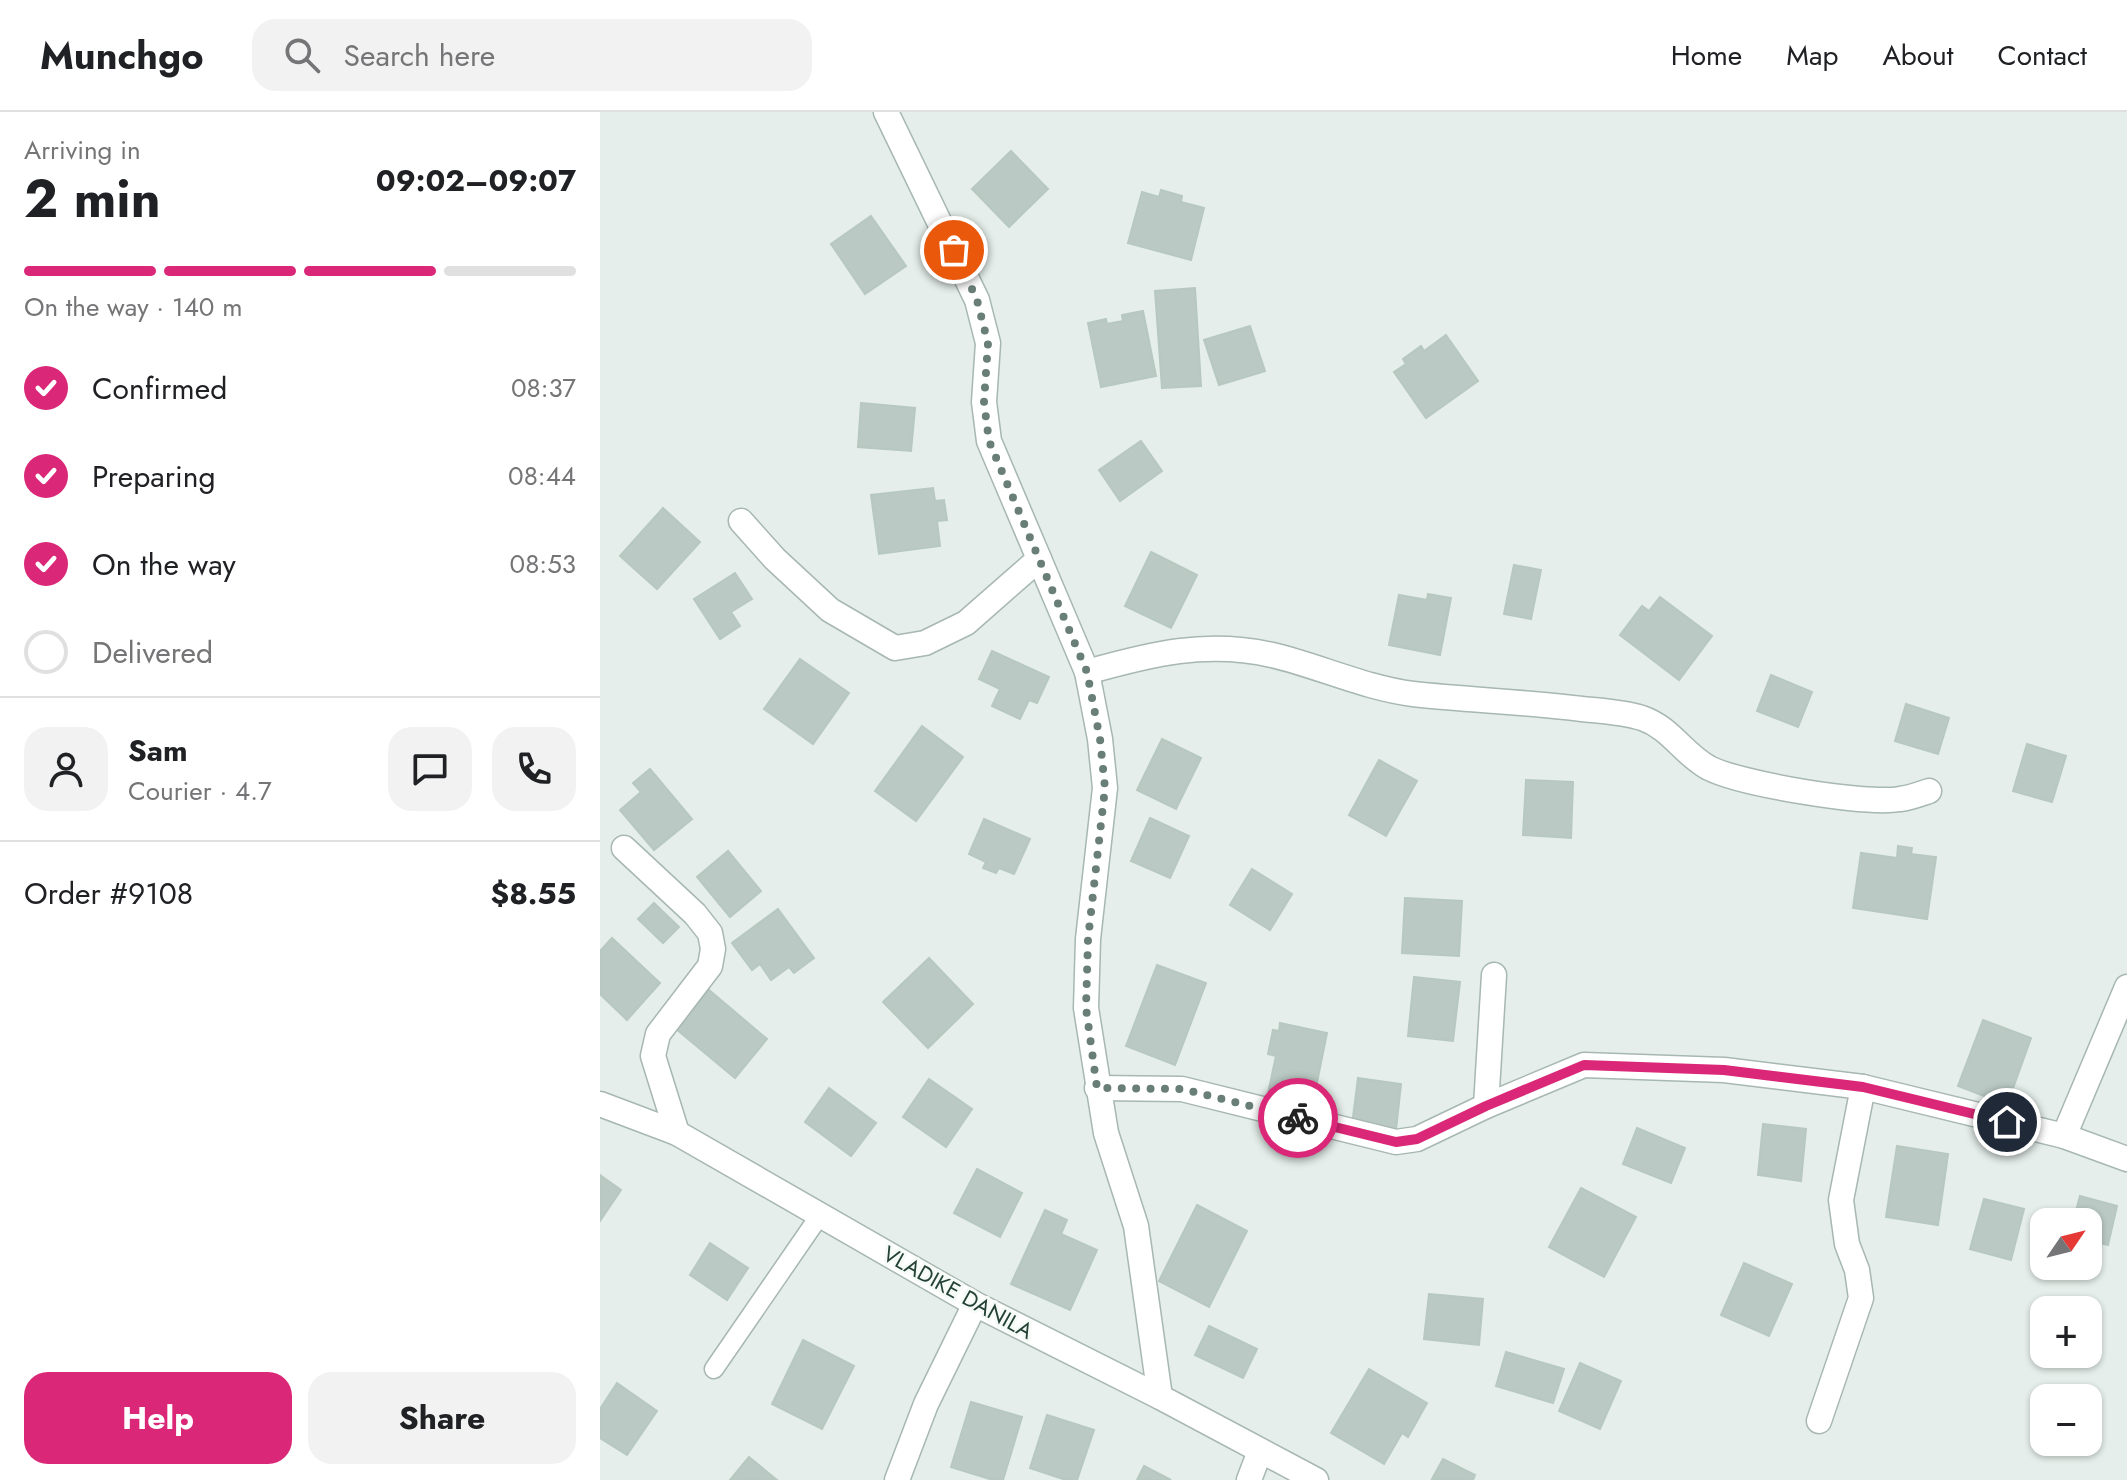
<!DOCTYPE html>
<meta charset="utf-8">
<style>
:root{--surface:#fff;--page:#f2f2f2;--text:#202124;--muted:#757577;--line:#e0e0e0;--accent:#db2777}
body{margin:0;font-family:Jost,sans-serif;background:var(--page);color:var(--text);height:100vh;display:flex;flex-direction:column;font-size:30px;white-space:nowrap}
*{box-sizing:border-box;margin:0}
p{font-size:26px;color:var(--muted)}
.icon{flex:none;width:44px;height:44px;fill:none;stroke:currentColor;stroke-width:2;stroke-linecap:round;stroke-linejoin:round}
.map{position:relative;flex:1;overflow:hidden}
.side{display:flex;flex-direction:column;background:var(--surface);width:600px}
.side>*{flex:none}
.needle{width:52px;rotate:55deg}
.tools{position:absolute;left:1430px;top:1096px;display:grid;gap:16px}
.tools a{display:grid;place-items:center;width:72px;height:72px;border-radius:16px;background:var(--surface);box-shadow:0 2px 6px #0004;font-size:40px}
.pin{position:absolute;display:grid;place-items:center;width:68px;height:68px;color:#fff;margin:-34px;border:4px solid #fff;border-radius:50%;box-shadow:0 2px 8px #0007}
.courier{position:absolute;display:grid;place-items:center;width:80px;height:80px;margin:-40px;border:6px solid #db2777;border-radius:50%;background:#fff;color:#222;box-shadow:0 2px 10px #0007}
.headline em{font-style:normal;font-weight:700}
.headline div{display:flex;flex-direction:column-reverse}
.headline{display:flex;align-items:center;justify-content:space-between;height:136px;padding:0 24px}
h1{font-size:52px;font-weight:700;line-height:60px}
.bar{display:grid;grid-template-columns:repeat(4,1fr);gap:12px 8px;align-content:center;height:96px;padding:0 24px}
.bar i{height:10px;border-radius:6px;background:var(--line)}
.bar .current{background:var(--accent)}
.bar p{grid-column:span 4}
.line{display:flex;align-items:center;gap:20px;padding:0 24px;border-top:2px solid var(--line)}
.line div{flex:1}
.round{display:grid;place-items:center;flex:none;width:84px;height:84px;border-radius:24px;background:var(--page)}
ol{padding:0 24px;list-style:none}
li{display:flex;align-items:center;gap:24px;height:88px}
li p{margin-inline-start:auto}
li .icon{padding:8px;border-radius:50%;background:var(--accent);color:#fff;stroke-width:4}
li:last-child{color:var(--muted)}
li i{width:44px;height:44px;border:4px solid var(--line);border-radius:50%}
.button{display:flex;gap:16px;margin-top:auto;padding:16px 24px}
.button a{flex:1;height:92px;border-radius:24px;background:var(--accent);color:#fff;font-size:32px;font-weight:700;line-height:92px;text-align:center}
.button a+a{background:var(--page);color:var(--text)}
header{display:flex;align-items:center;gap:48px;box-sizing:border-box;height:112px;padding:0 40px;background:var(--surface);border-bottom:2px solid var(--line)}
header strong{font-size:38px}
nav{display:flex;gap:44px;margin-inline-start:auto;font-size:28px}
.search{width:560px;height:72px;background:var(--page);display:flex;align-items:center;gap:20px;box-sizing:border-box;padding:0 28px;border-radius:24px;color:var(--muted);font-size:30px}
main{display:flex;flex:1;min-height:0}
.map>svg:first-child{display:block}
.building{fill:#bac9c3;stroke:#b7c8c1;stroke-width:2}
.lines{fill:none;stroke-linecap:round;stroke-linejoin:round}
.service-casing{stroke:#a7b7b1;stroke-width:21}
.minor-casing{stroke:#a7b7b1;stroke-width:27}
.service{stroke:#fff;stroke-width:18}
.minor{stroke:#fff;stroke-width:24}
.done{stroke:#687e76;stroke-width:8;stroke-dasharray:0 14.4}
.route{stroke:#db2777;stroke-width:10}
.labels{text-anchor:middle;stroke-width:6;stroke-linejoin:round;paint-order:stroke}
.street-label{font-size:22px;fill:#244138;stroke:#f6fbf8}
</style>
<header>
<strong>Munchgo</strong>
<div class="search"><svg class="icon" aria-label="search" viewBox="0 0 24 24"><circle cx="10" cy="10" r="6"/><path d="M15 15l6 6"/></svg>Search here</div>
<nav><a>Home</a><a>Map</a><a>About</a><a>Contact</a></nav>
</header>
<main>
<section class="side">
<div class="headline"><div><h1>2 min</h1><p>Arriving in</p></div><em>09:02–09:07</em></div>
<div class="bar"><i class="current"></i><i class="current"></i><i class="current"></i><i></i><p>On the way · 140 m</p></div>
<ol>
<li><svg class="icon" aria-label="check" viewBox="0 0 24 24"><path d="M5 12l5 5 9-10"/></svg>Confirmed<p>08:37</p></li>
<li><svg class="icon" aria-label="check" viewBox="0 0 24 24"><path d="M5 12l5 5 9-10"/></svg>Preparing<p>08:44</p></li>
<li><svg class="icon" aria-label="check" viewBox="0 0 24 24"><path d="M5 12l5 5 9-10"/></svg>On the way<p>08:53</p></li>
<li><i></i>Delivered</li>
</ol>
<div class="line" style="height:144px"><a class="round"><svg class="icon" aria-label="person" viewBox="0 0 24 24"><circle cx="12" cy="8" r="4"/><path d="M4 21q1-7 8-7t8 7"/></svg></a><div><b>Sam</b><p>Courier · 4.7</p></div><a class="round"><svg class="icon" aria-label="chat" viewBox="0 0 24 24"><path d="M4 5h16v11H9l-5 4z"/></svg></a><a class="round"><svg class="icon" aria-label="phone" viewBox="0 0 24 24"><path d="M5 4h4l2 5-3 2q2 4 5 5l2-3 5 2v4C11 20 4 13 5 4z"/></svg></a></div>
<div class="line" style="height:104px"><div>Order #9108</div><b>$8.55</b></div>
<div class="button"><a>Help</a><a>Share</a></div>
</section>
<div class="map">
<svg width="1527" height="1368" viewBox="0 0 1527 1368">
<rect width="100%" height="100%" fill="#e5eeea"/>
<g class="building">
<polygon points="411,39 448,77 409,115 372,77"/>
<polygon points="561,78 582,84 581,90 604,96 591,148 528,131 542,80 559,85"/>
<polygon points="271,104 306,154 265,182 231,132"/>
<polygon points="595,176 601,274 562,276 555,179"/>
<polygon points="543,199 556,264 501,275 488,211 506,207 507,212 523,209 522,203"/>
<polygon points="650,214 665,259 619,273 604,228"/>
<polygon points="846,223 878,269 826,306 794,260 806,252 803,247 821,234 824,239"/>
<polygon points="261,291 315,296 311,339 258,335"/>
<polygon points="541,329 562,359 520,389 499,358"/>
<polygon points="333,376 335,389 344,388 347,408 337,409 340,434 279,442 271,383"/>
<polygon points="63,396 100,430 57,477 20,444"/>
<polygon points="551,440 597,463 571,516 525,494"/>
<polygon points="914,453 941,458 931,507 904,502"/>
<polygon points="135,461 152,487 131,500 140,514 120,527 94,487"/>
<polygon points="828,482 851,486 840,543 789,533 799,483 827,488"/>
<polygon points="1060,485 1112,524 1079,568 1020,523 1042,494 1049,499"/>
<polygon points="392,539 449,565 437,591 429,588 420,607 392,594 400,577 379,567"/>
<polygon points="200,547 249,581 213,632 164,597"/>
<polygon points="1171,563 1212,580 1198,615 1157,599"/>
<polygon points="1306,592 1349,606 1338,642 1295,629"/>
<polygon points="322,614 363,645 316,709 275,679"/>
<polygon points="562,627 601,646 576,697 537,678"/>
<polygon points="1427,632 1466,644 1452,690 1413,679"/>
<polygon points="779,648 817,669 786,724 749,703"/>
<polygon points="50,657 92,707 54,738 20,698 41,680 33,671"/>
<polygon points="926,668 973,670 971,726 923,723"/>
<polygon points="550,706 589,724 570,766 531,749"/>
<polygon points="384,707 430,727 414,762 399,756 396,761 383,756 386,750 369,742"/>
<polygon points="1298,734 1312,736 1311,742 1336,745 1327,807 1253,796 1261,741 1297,746"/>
<polygon points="128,739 161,779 130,805 97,765"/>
<polygon points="652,757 692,782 670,818 630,793"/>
<polygon points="805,786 862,789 859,844 802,841"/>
<polygon points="54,791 79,815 63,831 38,807"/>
<polygon points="178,797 214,846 194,861 189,855 171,868 160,852 152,858 132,831"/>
<polygon points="12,826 60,871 27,908 0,882 0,839"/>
<polygon points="329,846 373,892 328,936 283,890"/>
<polygon points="557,853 606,871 575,953 526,934"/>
<polygon points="814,865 860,870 853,929 808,924"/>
<polygon points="109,878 167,927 135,966 76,917"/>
<polygon points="1383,908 1431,926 1407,993 1358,974"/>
<polygon points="680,911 727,921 712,995 667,986 676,944 668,942 673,918 679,919"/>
<polygon points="758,966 801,972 796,1018 752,1013"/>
<polygon points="329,967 372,997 346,1035 303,1005"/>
<polygon points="229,976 276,1011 251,1044 205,1010"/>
<polygon points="1163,1012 1206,1017 1201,1069 1158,1063"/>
<polygon points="1037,1016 1085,1036 1071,1071 1023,1052"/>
<polygon points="1297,1034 1348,1042 1338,1113 1286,1105"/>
<polygon points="377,1057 422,1081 400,1125 354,1101"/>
<polygon points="0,1063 21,1078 0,1109"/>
<polygon points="981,1076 1036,1105 1004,1165 949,1135"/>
<polygon points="1480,1084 1517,1094 1508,1133 1488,1128 1488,1110 1473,1110"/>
<polygon points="1384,1087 1424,1097 1411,1148 1370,1137"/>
<polygon points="597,1093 647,1119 609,1195 559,1169"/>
<polygon points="445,1098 467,1108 461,1122 497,1138 470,1198 411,1172"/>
<polygon points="110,1131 148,1156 127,1188 90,1163"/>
<polygon points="1144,1151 1192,1172 1169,1224 1121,1203"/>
<polygon points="829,1182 883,1187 879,1233 824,1227"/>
<polygon points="609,1214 657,1237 643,1266 595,1243"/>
<polygon points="203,1228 254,1254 222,1317 172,1292"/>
<polygon points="906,1240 964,1257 953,1291 896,1274"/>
<polygon points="980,1251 1021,1269 1000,1317 959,1299"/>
<polygon points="769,1257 827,1291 808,1325 802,1321 784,1352 731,1321"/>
<polygon points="17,1271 57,1299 27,1343 0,1326 0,1297"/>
<polygon points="371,1290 422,1305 403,1368 393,1368 351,1355"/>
<polygon points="447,1303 494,1318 477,1368 466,1368 430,1356"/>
<polygon points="149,1345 177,1368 130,1368"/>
<polygon points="843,1347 875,1363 873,1368 832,1367"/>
<polygon points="544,1354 571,1368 537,1368"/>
</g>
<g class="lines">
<defs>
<polyline id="service" points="114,1257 220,1103"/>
<g id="minor">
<polyline points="286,0 377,188 388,231 384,290 389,329 487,560 500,627 505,676 488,827 486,896 506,1021 536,1114 560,1285"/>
<polyline points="141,409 175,447 230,498 295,536 325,531 366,511 439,447"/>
<path d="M 487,560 C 551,542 606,528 672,543 C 719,554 765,576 813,582 C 869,588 926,590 982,597 C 1002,599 1023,600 1042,606 C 1071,616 1083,642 1109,656 C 1141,672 1265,693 1300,687 C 1310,686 1320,682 1329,679"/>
<polyline points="24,736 95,802 110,821 113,837 110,854 58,922 53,944 77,1021"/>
<polyline points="497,976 582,977 796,1030 817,1027 886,994 984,953 1124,958 1263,975 1464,1024 1527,1047"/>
<polyline points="0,992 77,1021 375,1192 560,1285 716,1368"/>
<polyline points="886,994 894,863"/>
<polyline points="1464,1024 1527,875"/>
<polyline points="1219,1309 1261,1186 1257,1158 1247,1132 1241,1088 1263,975"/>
<polyline points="297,1368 326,1292 375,1192"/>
<polyline points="649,1368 660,1339"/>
</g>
</defs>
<use href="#service" class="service-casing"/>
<use href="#minor" class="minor-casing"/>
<use href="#service" class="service"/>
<use href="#minor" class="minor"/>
</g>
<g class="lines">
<polyline class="done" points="354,138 377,188 388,231 384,290 389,329 487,560 500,627 505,676 488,827 486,896 497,976 582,977 698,1006"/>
<polyline class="route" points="698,1006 796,1030 817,1027 886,994 984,953 1124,958 1263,975 1407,1010"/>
</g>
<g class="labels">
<g class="street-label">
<text transform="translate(358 1180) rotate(29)" y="8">VLADIKE DANILA</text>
</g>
</g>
</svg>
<div class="tools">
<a><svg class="needle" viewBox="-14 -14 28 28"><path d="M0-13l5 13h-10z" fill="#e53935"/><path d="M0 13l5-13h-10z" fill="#757577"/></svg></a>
<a>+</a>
<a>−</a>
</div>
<div class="pin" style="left:354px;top:138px;background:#ea580c"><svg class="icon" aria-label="bag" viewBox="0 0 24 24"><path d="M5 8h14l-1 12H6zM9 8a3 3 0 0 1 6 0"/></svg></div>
<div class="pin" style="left:1407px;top:1010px;background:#1f2937"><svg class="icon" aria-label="home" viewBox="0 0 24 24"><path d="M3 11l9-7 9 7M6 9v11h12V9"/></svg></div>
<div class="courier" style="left:698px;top:1006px"><svg class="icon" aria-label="bike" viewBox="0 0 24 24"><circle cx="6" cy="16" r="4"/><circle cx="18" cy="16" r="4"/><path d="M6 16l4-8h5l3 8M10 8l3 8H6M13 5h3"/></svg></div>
</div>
</main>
